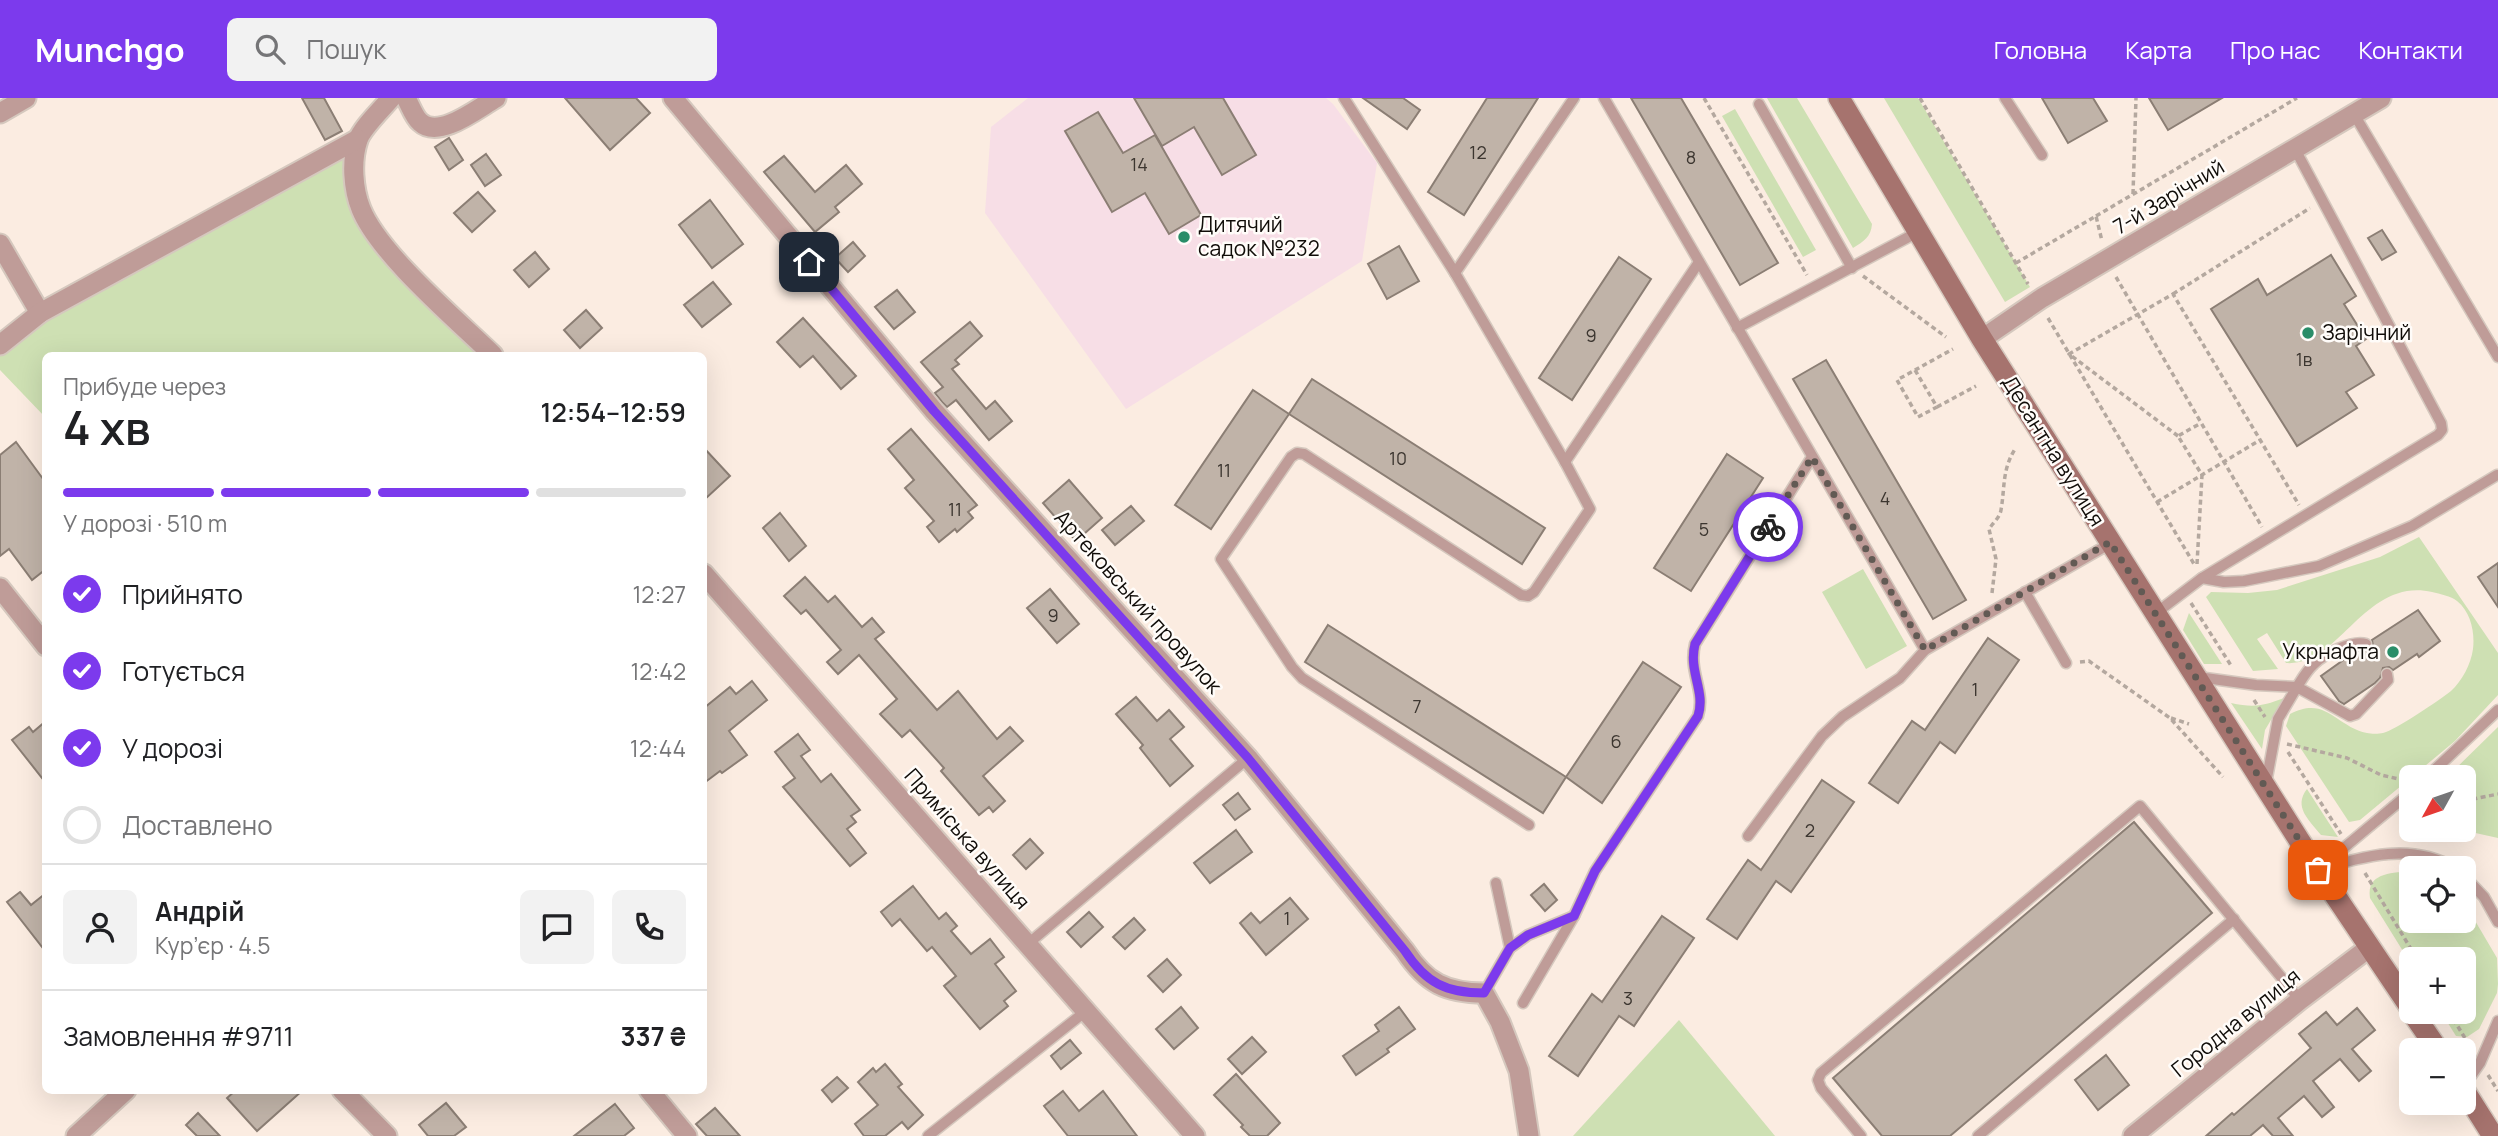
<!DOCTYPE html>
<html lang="uk">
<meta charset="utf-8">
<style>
:root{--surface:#fff;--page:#f2f2f2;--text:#202124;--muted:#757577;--line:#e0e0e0;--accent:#7c3aed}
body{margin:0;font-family:Manrope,sans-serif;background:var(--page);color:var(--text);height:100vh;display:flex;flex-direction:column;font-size:26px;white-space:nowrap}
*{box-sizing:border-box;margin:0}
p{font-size:23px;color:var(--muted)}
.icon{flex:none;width:38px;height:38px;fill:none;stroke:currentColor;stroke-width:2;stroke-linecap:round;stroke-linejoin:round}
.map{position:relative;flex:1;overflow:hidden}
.drawer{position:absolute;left:42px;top:254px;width:665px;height:742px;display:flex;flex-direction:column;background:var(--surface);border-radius:10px;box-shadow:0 7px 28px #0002}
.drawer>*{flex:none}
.needle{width:46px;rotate:230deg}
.controls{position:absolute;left:2399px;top:667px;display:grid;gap:14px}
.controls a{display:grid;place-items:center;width:77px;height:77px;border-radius:10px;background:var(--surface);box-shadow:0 7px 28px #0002;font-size:35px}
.pin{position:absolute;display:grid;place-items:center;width:60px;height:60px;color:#fff;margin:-30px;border-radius:14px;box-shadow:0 4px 10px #0006}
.courier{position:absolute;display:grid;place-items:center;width:70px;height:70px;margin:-35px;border:5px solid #7c3aed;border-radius:50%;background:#fff;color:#222;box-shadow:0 2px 9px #0007}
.head em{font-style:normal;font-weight:600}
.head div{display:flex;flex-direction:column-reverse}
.head{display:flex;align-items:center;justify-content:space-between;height:119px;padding:0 21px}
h1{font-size:46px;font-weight:600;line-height:52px}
.bar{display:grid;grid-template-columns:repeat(4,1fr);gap:10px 7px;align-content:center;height:84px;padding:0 21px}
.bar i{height:9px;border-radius:5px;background:var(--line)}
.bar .current{background:var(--accent)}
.bar p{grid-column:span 4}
.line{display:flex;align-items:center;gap:18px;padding:0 21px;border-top:2px solid var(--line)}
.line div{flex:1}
.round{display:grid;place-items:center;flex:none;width:74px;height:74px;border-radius:10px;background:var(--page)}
ol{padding:0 21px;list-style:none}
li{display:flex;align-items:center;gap:21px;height:77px}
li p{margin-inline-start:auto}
li .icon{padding:7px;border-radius:50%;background:var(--accent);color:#fff;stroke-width:4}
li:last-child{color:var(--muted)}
li i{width:38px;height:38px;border:4px solid var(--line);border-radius:50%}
header{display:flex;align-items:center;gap:42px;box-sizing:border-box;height:98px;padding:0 35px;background:var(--accent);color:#fff}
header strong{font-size:33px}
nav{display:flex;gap:38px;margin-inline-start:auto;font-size:24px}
.search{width:490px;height:63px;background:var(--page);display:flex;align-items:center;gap:18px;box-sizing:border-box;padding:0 24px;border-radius:10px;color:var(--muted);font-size:26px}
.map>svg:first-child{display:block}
.education{fill:#f7dee6}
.green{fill:#cee0b3}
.building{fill:#c0b3a8;stroke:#8b7e74;stroke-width:2}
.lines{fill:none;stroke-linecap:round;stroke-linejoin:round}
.service-casing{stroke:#d5c8be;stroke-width:13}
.minor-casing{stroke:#d5c8be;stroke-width:23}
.secondary-casing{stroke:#d5c8be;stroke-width:24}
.path{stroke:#b4a89f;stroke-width:3.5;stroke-dasharray:5 3.5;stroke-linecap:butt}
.service{stroke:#bf9c98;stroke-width:10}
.minor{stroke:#bf9c98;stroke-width:19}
.secondary{stroke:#a6736e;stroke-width:21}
.done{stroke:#625a54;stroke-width:7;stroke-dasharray:0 12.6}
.route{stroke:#7c3aed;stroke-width:9}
.poi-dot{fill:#298d68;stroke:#fffcf9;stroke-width:2.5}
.labels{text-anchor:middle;stroke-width:5;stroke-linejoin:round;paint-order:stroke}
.number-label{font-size:18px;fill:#3c3630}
.street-label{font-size:21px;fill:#100c08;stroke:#fffcf9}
.poi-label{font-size:21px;fill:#100c08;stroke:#fffcf9;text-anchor:start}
</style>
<header>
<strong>Munchgo</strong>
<div class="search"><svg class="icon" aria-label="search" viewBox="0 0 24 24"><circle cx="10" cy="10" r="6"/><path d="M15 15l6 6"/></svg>Пошук</div>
<nav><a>Головна</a><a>Карта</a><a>Про нас</a><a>Контакти</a></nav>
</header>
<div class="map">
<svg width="2498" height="1038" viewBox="0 0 2498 1038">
<rect width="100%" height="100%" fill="#fbece1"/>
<polygon class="education" points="1028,0 1326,0 1333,6 1377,65 1362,163 1126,311 985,115 991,29"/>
<g class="green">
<path d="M 1767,0 L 1797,0 L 1872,126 C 1871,139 1864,143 1853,150 Z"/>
<polygon points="1884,0 1918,0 2030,189 2005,204"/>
<polygon points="1735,11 1816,152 1803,159 1722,18"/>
<polygon points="358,41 362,113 493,257 46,257 45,319 0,272 0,247"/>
<path d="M 2419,439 L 2498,555 L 2498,597 L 2455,643 L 2360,722 L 2349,724 L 2286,628 L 2290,616 C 2326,597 2335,628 2367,635 C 2371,636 2379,636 2383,635 C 2394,633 2441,601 2451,593 C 2462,583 2471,566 2473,551 C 2475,535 2471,514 2457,503 C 2451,498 2440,496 2432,494 C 2364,479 2340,569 2286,565 L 2267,535 L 2257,541 L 2278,571 L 2253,573 L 2206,499 L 2211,494 L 2248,495 L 2277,492 L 2380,459 Z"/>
<polygon points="1863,471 1907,548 1866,571 1822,494"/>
<polygon points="2189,515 2222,566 2204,566 2183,532"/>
<path d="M 2284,600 L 2265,632 L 2262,651 L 2231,605 C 2254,610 2263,608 2284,600 Z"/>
<polygon points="2498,629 2498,740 2462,732 2464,732 2464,679 2447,679"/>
<path d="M 2307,691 L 2338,739 L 2321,737 C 2309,722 2293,709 2307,691 Z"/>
<path d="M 2411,773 L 2412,822 L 2464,822 L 2464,804 L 2497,860 L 2498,886 L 2497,895 L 2479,931 L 2467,939 L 2456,938 L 2441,914 L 2464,914 L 2464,861 L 2412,861 L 2411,866 L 2370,800 C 2366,774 2393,775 2411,773 Z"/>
<polygon points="1679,922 1775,1038 1573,1038"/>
</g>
<g class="building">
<polygon points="302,0 324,0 342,33 325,42"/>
<polygon points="565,0 636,0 650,15 610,52"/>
<polygon points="1134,0 1223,0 1256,57 1222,77 1194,29 1162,48"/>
<polygon points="1363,0 1403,0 1420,12 1407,31"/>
<polygon points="1487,0 1538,0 1464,117 1428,94"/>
<polygon points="1631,0 1681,0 1778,165 1740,187"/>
<polygon points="2042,0 2093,0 2107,23 2068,45"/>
<polygon points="2149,0 2222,0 2168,32"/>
<polygon points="1098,14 1123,55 1155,37 1201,117 1169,136 1145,95 1112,114 1065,33"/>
<polygon points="449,40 463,62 449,72 435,49"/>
<polygon points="486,56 501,77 485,88 471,67"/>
<polygon points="784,58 815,94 846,67 862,86 835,109 839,114 815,134 764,74"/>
<polygon points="478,94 495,113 472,134 454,115"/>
<polygon points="710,102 743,146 712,170 679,127"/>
<polygon points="2382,132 2396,154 2382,162 2368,140"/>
<polygon points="853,144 865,158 848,174 835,160"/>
<polygon points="1399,148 1419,183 1387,201 1368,166"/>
<polygon points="535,154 549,171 529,189 514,172"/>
<polygon points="2331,157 2356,198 2344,206 2366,241 2356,248 2374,277 2346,294 2357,310 2297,348 2211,211 2258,181 2267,197"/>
<polygon points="1619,159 1651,181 1572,302 1539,280"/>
<polygon points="713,184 731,206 702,229 684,207"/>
<polygon points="897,192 915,214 894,231 875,209"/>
<polygon points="586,212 602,230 580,250 564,232"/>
<polygon points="803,220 856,278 841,291 813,258 800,269 777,244"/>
<polygon points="970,224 982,238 955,262 959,266 952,271 986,311 995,303 1012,323 989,342 956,302 947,309 943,305 935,295 943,289 921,264"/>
<polygon points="1826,262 1966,502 1933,521 1793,281"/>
<polygon points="1312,281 1545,430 1522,466 1289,316"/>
<polygon points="1253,292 1289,316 1211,431 1175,407"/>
<polygon points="911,331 977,407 968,414 973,420 957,434 955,431 939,444 927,429 934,423 905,390 914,382 888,351"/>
<polygon points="16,344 46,385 46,471 32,482 9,451 0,458 0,357"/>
<polygon points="704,350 730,378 704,402"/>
<polygon points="1727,356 1763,380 1691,493 1654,470"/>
<polygon points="1069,382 1102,420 1076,443 1043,405"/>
<polygon points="1131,408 1144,423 1115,447 1102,432"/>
<polygon points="780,415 806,448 789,463 763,430"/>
<polygon points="2498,465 2498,509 2478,479"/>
<polygon points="805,479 828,504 835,498 862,529 872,520 884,534 875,541 937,612 958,593 997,641 1010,629 1023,643 983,678 1005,703 993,714 989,709 979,717 941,673 944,670 910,632 902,639 880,616 897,601 859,557 838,576 827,564 841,552 806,512 801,516 784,498"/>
<polygon points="1050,491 1079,526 1057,545 1027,510"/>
<polygon points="2418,512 2440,543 2419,559 2417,556 2393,572 2389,569 2383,570 2380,580 2375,585 2344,606 2339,603 2321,578 2356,553 2370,552 2373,548 2372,542"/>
<polygon points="1328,527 1566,679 1543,715 1305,564"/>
<polygon points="1988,540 2019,562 1955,655 1940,644 1898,705 1869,685 1912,623 1925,632"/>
<polygon points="1643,564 1681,589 1602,705 1566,679"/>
<polygon points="752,583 767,602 729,633 747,657 722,675 720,673 704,685 704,610 730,589 736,596"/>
<polygon points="1136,599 1157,623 1169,612 1184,629 1170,641 1193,668 1170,688 1140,650 1143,647 1116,616"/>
<polygon points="46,623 46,685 12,642 29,629 33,634"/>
<polygon points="798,636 810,652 801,658 821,684 831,676 860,712 851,718 856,724 847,731 866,755 850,768 783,689 795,680 775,654"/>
<polygon points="1822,682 1854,704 1791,794 1776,783 1737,841 1707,821 1748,762 1761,772"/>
<polygon points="1238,695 1250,711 1235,722 1223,707"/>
<polygon points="2134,724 2212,815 1950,1038 1882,1038 1833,980"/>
<polygon points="1236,732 1252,754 1210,785 1194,765"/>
<polygon points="1030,741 1043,755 1026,771 1013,757"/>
<polygon points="1544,786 1557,802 1545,813 1531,797"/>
<polygon points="913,788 939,821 946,815 957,828 951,833 971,856 990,841 1004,859 995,866 1016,893 1004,903 1008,908 980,931 944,888 956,878 932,849 927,853 900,821 892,828 881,814"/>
<polygon points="20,794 31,807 46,795 46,854 7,804"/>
<polygon points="1290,800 1308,821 1266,857 1240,825 1251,815 1260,825"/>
<polygon points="1089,814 1103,829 1081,849 1067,834"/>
<polygon points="1662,818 1694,840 1634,928 1619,918 1578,978 1549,958 1592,896 1602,904"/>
<polygon points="1134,820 1145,832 1125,851 1113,839"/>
<polygon points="1167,861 1181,877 1163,894 1148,878"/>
<polygon points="1181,909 1198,930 1174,951 1156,931"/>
<polygon points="1399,909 1415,931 1387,951 1389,954 1356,977 1343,958 1379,933 1375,927"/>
<polygon points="2357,910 2375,932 2352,951 2371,973 2359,983 2340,961 2313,983 2334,1009 2322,1019 2304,998 2278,1020 2293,1038 2273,1038 2263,1027 2250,1038 2206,1038 2232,1015 2234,1017 2311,950 2299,936 2326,914 2337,927"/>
<polygon points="1252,939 1266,954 1242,976 1228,961"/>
<polygon points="1070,942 1081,955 1061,971 1051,958"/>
<polygon points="2106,957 2129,987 2098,1012 2075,982"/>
<polygon points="885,966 902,986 898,989 923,1017 908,1031 902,1024 885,1038 864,1038 855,1026 878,1007 858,984 873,970 876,974"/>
<polygon points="1236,976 1280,1025 1267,1038 1250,1038 1241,1029 1243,1027 1214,997"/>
<polygon points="837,979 848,990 832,1004 822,992"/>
<polygon points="236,992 303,992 257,1033 227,1000"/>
<polygon points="1063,993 1079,1013 1103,993 1137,1038 1068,1038 1044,1008"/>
<polygon points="446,1005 466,1029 454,1038 428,1038 419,1027"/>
<polygon points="615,1006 634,1030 624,1038 574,1038"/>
<polygon points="715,1010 740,1038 707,1038 696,1026"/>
<polygon points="198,1015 220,1038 197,1038 186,1027"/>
</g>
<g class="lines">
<defs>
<g id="service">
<polyline points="1344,0 1455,175 1565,364 1590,411 1534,494 1528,498 1521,497 1304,356 1297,355 1291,359 1221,461 1292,569 1302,580 1529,727"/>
<polyline points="1604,0 1925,552"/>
<polyline points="2005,0 2042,57"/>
<polyline points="1759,6 1852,170"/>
<polyline points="2354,16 2498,259"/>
<polyline points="1455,175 1574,0"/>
<polyline points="1737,230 1918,134"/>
<polyline points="1565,364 1699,164"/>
<polyline points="2202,480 2224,484 2244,483 2319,468 2412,428 2497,377"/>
<polyline points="2025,494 2066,565"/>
<polyline points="2156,515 2202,480 2438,337 2442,332 2441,325 2295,51"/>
<path d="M 2366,546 C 2352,542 2324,556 2314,566 C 2307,572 2302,581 2297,589 L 2350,618 L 2356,616 L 2388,582 L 2387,576"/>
<polyline points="2198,579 2256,587 2297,589 2278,621 2266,685"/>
<polyline points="2427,679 2498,612"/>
<polyline points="1748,738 1822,638 1842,619 1900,580 1925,552 2111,445"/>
<polyline points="2321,769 2412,693"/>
<path d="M 2318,772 C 2365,758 2410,744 2455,770"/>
<polyline points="2464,778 2484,799 2498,824"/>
<polyline points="1496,785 1510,850"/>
<polyline points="1029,845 1248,660"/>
<polyline points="1484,895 1510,850 1528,837 1574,818"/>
<path d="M 1523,905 L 1574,818 L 1595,773 L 1698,618 C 1706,593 1688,574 1695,546 L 1812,359"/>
<polyline points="2464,988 2480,965 2498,923"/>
<polyline points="928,1038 1086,913"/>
<polyline points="1861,1038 1821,990 1818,982 1821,975 2140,708 2300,902"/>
<polyline points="1978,1038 2234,821"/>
</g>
<g id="minor">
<path d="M 391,0 C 382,11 362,30 358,42 C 351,63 353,91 361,111 C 379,156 457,222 493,257"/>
<path d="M 406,0 C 410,7 414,19 420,24 C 439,42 478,10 496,0"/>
<path d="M 673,0 L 934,313 L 1248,660 L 1405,853 C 1426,885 1446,895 1484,895 L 1500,924 L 1519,973 L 1529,1038"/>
<polyline points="0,15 26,0"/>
<polyline points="0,146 40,215"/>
<polyline points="1982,241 2042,200 2381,0"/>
<polyline points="0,247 40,215 358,41"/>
<polyline points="704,476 1195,1038"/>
<polyline points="0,490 46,548"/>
<polyline points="342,992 387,1038"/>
<polyline points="649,992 687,1038"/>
<polyline points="76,1038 126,992"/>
<polyline points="2133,1038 2300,902 2370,849"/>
</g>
<g id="secondary">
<polyline points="1839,0 1982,241 2318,772 2412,912"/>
<polyline points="2412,914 2438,952"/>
<polyline points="2464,992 2493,1038"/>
</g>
</defs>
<use href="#service" class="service-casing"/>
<use href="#minor" class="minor-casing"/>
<use href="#secondary" class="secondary-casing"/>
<g class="path">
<polyline points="1704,0 1807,177"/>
<polyline points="1920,0 2028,186"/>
<polyline points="2133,96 2136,0"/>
<polyline points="2096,118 2297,0"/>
<polyline points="2016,165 2096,118 2102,143"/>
<polyline points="1863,178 1946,239"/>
<polyline points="2116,179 2262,429"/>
<polyline points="2173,196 2310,110"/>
<polyline points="2048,220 2194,466"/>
<polyline points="1915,272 1937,309 1918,319 1897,282 1953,251"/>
<polyline points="1937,309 1976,288"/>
<polyline points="2178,338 2069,256 2173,196 2299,407"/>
<polyline points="2157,404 2260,342"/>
<polyline points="2197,466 2202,377 2178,338 2201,325"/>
<path d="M 1992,495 L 1996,461 L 1989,431 C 1993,425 2000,419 2001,412 C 2005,389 2002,372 2015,351"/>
<polyline points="2191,505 2232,569"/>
<polyline points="2080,564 2089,563 2170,620 2223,679"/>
<polyline points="2254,602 2265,619"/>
<polyline points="2171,620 2189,626"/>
<polyline points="2287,646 2347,660 2381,677 2403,682"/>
<polyline points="2288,654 2341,736"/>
<polyline points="2464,703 2498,696"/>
<polyline points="2365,775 2417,861"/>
<polyline points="2449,914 2471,950"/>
<polyline points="2488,977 2498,993"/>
</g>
<use href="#service" class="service"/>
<use href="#minor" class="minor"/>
<use href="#secondary" class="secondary"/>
</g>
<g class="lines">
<polyline class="done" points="1768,429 1812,359 1925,552 2110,444 2318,772"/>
<path class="route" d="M 809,164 L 934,313 L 1248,660 L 1405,853 C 1426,885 1446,895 1484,895 L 1510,850 L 1528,837 L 1574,818 L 1595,773 L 1698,618 C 1706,593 1688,574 1695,546 L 1768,429"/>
</g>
<g class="poi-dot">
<circle cx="1184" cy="139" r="7"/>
<circle cx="2308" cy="235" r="7"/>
<circle cx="2393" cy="554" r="7"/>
</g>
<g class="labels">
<g class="number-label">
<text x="1478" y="61">12</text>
<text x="1691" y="66">8</text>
<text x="1139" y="73">14</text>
<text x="1591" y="244">9</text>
<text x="2304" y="268">1в</text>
<text x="1398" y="367">10</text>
<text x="1224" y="379">11</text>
<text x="1885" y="407">4</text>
<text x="955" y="418">11</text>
<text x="1704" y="438">5</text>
<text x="1053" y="524">9</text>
<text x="1975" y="598">1</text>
<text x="1417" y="615">7</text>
<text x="1616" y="650">6</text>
<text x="1810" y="739">2</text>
<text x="1287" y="827">1</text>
<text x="1628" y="907">3</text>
</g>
<g class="street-label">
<text transform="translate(2169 99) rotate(-31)" y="7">7-й Зарічний</text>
<text transform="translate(2053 353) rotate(58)" y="7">Десантна вулиця</text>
<text transform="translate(1138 504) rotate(48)" y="7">Артековський провулок</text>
<text transform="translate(967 741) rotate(49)" y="7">Приміська вулиця</text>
<text transform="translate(2236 925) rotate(-39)" y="7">Городна вулиця</text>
</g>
<g class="poi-label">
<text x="1198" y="134">Дитячий<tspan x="1198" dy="24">садок №232</tspan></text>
<text x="2322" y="242">Зарічний</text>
<text x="2379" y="561" text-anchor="end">Укрнафта</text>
</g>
</g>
</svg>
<div class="controls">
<a><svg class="needle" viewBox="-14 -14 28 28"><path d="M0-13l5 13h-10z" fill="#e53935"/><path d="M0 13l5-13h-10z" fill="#757577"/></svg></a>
<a><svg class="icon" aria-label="locate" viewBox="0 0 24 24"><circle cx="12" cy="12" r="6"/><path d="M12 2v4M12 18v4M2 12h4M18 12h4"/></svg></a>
<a>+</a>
<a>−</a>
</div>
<div class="pin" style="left:2318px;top:772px;background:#ea580c"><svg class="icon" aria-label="bag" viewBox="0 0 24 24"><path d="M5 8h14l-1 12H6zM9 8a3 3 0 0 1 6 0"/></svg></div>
<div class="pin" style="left:809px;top:164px;background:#1f2937"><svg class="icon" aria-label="home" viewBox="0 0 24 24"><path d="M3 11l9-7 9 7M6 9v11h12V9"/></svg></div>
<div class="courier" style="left:1768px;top:429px"><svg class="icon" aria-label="bike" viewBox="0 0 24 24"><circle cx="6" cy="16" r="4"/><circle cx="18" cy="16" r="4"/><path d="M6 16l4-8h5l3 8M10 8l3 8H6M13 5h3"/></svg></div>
<section class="drawer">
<div class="head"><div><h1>4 хв</h1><p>Прибуде через</p></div><em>12:54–12:59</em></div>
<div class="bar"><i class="current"></i><i class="current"></i><i class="current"></i><i></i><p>У дорозі · 510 m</p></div>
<ol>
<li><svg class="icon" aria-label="check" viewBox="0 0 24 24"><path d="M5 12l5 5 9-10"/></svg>Прийнято<p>12:27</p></li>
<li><svg class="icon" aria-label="check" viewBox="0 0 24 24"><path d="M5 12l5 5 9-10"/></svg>Готується<p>12:42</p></li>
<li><svg class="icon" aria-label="check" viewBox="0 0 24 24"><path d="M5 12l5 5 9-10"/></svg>У дорозі<p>12:44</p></li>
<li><i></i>Доставлено</li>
</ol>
<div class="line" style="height:126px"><a class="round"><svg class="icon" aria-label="person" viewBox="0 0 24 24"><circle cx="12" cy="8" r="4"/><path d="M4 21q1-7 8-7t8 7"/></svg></a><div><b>Андрій</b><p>Кур’єр · 4.5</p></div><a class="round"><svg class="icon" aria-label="chat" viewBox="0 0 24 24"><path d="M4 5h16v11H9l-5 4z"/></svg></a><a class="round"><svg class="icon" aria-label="phone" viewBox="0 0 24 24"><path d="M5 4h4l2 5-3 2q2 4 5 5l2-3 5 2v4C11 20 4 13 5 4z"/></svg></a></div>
<div class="line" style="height:91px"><div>Замовлення #9711</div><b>337 ₴</b></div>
</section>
</div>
